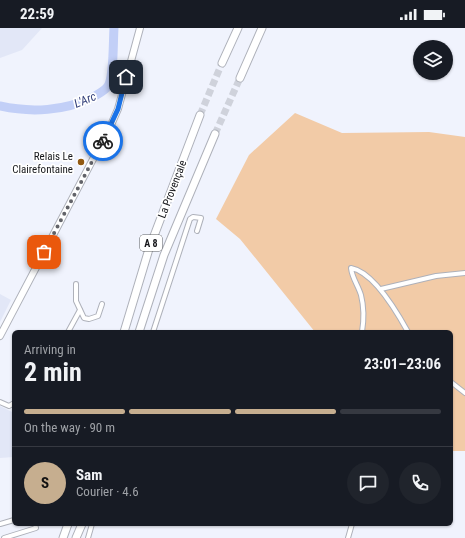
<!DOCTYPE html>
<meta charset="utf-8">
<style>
:root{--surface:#171b24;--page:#20242c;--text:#f1f3f6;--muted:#9ea1a6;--line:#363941;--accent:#c6ae8f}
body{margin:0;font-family:"Roboto Condensed",sans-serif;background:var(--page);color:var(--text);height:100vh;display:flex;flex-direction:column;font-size:15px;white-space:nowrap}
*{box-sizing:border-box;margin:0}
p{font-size:13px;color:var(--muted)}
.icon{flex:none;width:22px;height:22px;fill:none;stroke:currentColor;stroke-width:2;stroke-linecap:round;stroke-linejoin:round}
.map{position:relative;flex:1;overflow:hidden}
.side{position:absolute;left:12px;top:302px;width:441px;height:196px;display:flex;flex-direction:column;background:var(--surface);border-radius:6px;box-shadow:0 1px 3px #0004}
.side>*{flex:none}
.fabs{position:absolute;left:413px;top:12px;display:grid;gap:8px}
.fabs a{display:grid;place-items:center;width:40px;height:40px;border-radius:50%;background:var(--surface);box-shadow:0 1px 3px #0004;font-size:20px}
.pin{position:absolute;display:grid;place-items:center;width:34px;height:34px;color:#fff;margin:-17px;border-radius:8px;box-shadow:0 2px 6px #0006}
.courier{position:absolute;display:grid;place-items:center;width:40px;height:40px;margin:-20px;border:3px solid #1a73e8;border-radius:50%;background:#fff;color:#222;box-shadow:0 1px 5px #0007}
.summary em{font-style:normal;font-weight:700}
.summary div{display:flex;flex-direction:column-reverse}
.summary{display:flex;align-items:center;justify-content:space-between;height:68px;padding:0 12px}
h1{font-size:26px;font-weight:700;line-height:30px}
.bar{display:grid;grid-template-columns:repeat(4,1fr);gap:6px 4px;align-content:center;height:48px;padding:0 12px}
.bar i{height:5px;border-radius:3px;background:var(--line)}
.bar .active{background:var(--accent)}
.bar p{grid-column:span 4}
.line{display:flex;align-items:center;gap:10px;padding:0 12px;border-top:1px solid var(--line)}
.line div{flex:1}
.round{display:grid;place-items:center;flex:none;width:42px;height:42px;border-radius:21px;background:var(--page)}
.status{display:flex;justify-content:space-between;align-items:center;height:28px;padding:0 20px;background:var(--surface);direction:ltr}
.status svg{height:11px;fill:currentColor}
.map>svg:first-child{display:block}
.built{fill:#e2e7f7}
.green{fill:#f2cba7}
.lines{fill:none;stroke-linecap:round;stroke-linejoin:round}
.river{stroke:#c2cff7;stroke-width:9}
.highway-tunnel{stroke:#cfd2db;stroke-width:7;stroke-dasharray:7 3.5;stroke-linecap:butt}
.street-casing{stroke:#aeb1ba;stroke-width:6}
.primary-casing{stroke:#aeb1ba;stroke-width:8}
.highway-casing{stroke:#aeb1ba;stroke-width:9}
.street{stroke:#fff;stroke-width:4}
.primary{stroke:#fff;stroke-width:6}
.highway{stroke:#fff;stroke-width:7}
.done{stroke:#626369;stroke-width:4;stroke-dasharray:0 7.2}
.route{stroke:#1a73e8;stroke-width:5}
.poi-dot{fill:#915912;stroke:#fff;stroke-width:1.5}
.labels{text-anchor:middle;stroke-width:3.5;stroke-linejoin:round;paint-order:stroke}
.shield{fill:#fff;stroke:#5b5c5f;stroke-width:1}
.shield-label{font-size:10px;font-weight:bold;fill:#15161a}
.poi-label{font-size:11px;fill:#15161a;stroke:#fff;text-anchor:end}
.street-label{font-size:11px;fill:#15161a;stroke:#fff}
.water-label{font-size:12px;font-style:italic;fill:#2e3b77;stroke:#fff}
</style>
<div class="status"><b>22:59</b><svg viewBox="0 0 49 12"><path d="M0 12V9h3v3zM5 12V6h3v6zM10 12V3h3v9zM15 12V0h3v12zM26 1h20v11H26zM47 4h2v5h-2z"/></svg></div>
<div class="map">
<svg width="465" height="510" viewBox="0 0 465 510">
<rect width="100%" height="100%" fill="#f0f3fd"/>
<g class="built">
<polygon points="0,0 42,0 22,22 0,30"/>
<polygon points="0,266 11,272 0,294"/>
<polygon points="0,378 14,385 14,429 0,430"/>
</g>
<polygon class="green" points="295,85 342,105 429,104 465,109 465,423 451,423 451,304 315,304 240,211 216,191 249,127"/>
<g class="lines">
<path class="river" d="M 0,78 C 31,85 65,83 93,69 C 98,66 105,63 108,58 C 114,49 113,13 114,0"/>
<g class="highway-tunnel">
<polyline points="200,87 222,35"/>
<polyline points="215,106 240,50"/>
</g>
<defs>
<g id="street">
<polyline points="76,256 76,273 84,290 89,291 98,288 102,276"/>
<polyline points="381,261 436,248 465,245"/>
<polyline points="68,304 80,282"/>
<polyline points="153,304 190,191 193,189 201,190 197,203"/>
<path d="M 362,304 C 364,292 364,279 361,267 C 358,257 352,250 351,240 C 374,244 397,284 408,304"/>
<polyline points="451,354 465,365"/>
<polyline points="0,374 9,378 14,375"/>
<polyline points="0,496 14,492"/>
<polyline points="4,510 36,500 35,496"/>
<polyline points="88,510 92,496"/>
<polyline points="348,510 352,496"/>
</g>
<polyline id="primary" points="0,308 111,97 118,81 140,0"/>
<g id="highway">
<polyline points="222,35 238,0"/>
<polyline points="240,50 262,0"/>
<polyline points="124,304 149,221 200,87"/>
<polyline points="139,304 164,227 215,106"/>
<polyline points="63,510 68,496"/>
<polyline points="76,510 82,496"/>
</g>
</defs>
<use href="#street" class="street-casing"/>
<use href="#primary" class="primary-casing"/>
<use href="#highway" class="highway-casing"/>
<use href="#street" class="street"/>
<use href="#primary" class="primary"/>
<use href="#highway" class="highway"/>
</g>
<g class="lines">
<polyline class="done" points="44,224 103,113"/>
<polyline class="route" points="103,113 118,81 126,49"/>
</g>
<circle class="poi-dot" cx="81" cy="134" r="4"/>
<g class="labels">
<rect class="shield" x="140" y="207" width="22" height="16" rx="3"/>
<g class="shield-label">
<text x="151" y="219">A 8</text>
</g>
<g class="poi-label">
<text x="73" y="132">Relais Le<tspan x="73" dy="13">Clairefontaine</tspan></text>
</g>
<g class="street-label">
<text transform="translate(172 161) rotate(-69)" y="4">La Provençale</text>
</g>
<g class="water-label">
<text transform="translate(85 72) rotate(-23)" y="4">L'Arc</text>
</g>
</g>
</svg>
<div class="fabs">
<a><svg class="icon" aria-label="layers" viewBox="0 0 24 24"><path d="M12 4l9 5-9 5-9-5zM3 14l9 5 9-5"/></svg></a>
</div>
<div class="pin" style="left:44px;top:224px;background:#ea580c"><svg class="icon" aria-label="bag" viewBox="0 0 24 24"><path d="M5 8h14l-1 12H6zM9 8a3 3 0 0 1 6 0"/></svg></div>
<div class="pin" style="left:126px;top:49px;background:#1f2937"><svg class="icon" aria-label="home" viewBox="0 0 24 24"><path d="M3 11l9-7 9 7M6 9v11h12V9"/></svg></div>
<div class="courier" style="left:103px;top:113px"><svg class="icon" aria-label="bike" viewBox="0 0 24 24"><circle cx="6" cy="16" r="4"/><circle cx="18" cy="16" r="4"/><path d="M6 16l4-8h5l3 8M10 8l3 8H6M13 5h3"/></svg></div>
<section class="side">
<div class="summary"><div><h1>2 min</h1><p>Arriving in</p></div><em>23:01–23:06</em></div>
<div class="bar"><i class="active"></i><i class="active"></i><i class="active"></i><i></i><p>On the way · 90 m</p></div>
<div class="line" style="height:72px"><b class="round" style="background:var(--accent);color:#111">S</b><div><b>Sam</b><p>Courier · 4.6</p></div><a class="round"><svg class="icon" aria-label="chat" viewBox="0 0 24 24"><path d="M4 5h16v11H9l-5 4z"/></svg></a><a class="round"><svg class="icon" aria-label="phone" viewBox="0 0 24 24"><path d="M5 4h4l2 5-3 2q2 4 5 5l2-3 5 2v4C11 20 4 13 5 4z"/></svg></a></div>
</section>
</div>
